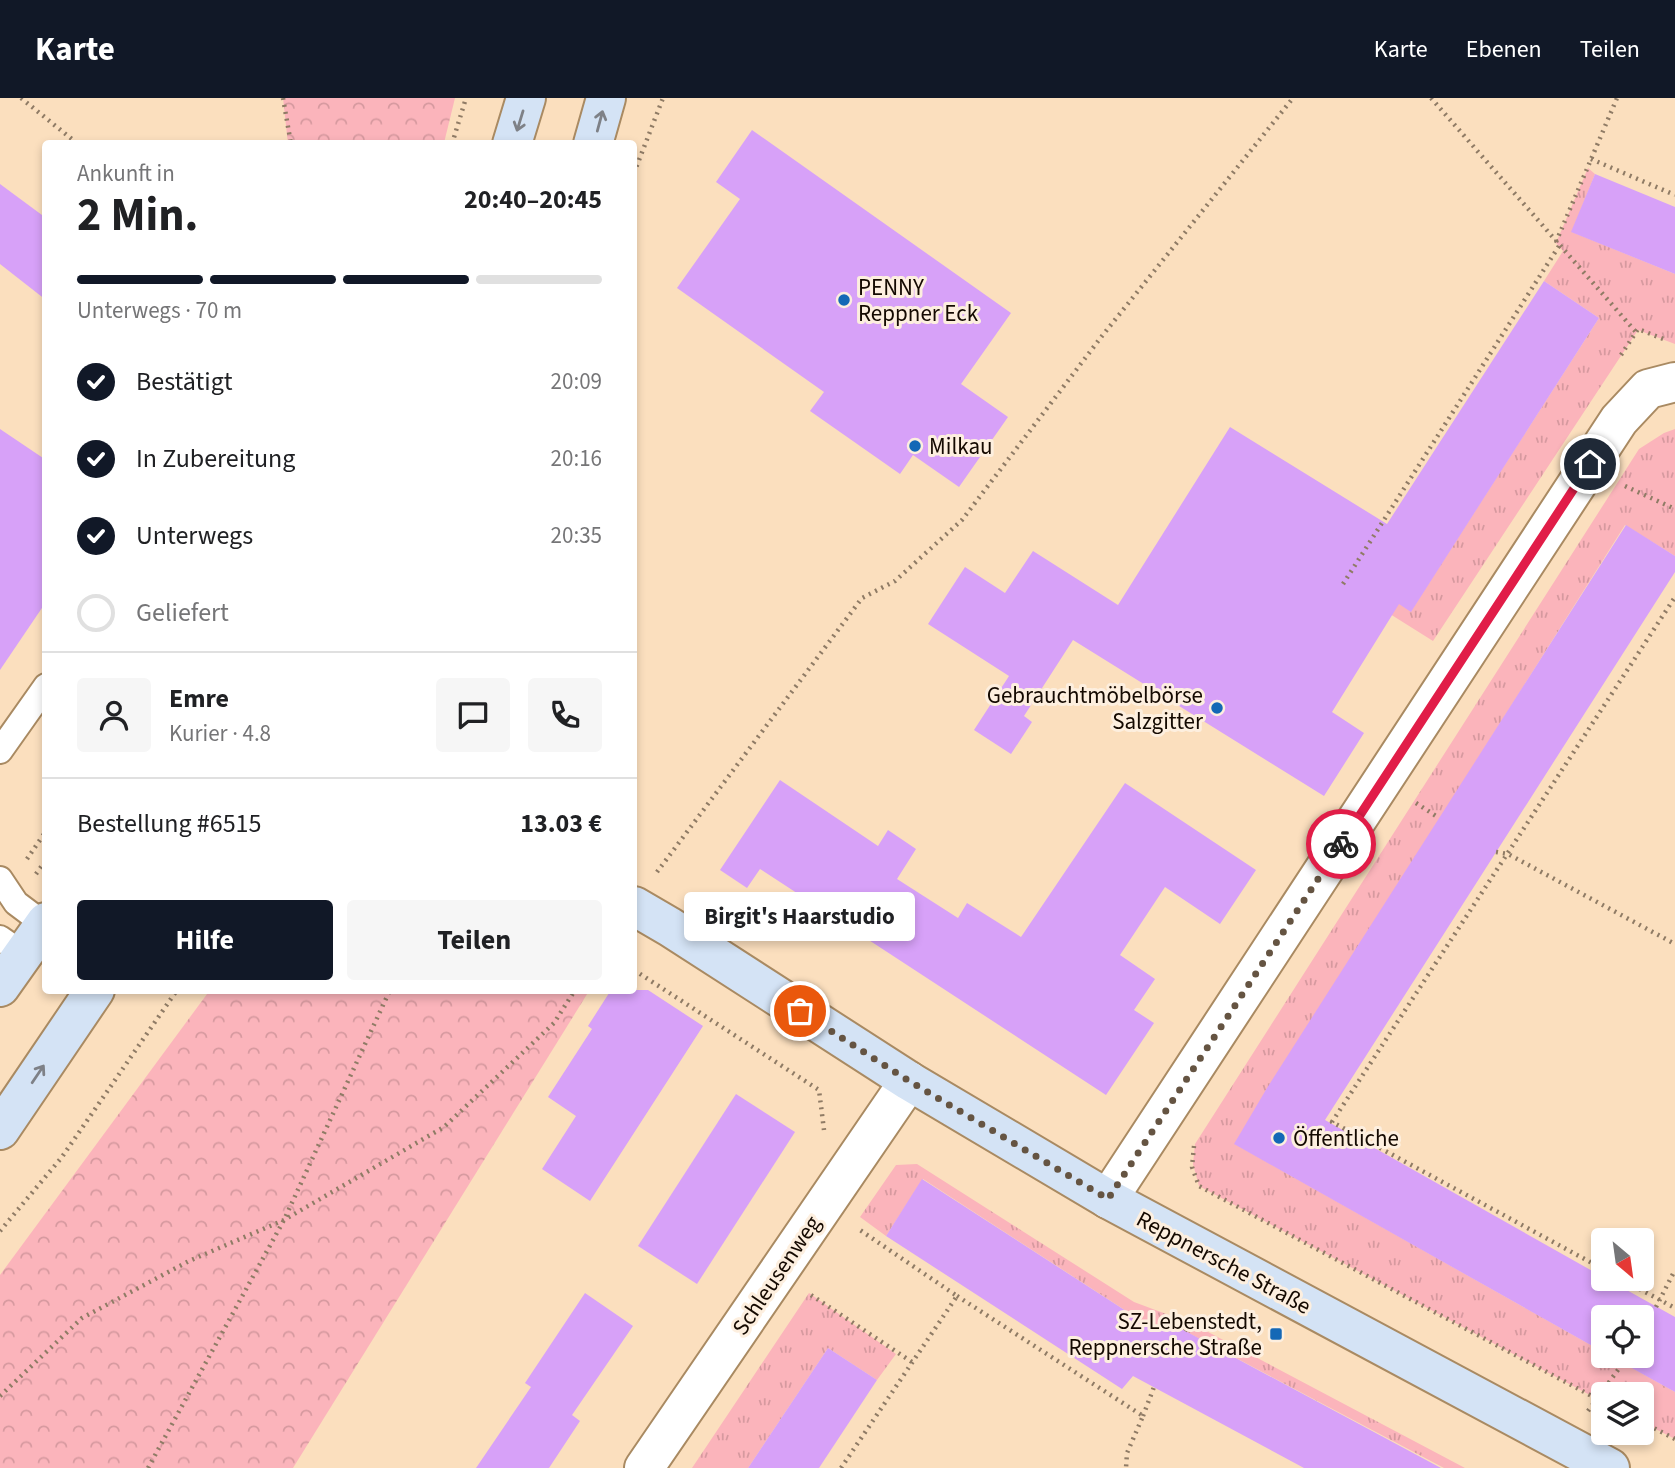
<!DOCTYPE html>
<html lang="de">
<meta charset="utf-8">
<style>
:root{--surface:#fff;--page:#f6f6f6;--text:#202124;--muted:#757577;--line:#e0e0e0;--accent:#111827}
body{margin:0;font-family:"Source Sans 3",sans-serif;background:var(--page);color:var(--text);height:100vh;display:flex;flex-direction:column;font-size:26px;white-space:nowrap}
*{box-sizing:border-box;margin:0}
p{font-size:23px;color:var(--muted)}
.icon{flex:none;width:38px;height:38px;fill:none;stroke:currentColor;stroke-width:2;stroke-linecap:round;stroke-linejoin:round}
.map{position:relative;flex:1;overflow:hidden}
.drawer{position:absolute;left:42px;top:42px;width:595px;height:854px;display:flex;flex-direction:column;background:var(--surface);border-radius:7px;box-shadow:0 4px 10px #0003}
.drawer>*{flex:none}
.needle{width:46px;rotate:151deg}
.buttons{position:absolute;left:1591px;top:1130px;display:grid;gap:14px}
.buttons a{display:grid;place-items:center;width:63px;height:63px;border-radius:7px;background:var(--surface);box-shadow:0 4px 10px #0003;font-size:35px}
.pin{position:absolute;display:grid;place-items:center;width:60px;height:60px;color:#fff;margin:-30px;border:4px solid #fff;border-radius:50%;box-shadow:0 2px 7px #0007}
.courier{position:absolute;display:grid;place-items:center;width:70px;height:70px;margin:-35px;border:5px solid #e11d48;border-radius:50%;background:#fff;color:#222;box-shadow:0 2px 9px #0007}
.bubble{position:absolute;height:49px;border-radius:7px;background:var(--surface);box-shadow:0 4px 10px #0003;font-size:23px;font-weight:700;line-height:49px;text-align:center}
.overview em{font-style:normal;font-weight:700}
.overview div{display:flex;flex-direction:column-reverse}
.overview{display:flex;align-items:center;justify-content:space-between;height:119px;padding:0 35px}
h1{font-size:46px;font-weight:700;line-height:52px}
.bar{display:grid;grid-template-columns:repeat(4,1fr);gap:10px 7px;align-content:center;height:84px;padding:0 35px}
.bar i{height:9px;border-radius:5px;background:var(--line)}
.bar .active{background:var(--accent)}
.bar p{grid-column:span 4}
.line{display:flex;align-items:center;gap:18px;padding:0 35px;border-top:2px solid var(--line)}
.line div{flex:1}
.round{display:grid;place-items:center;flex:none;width:74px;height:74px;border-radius:7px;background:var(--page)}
ol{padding:0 35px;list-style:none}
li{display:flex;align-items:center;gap:21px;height:77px}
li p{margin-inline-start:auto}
li .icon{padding:7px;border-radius:50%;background:var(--accent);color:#fff;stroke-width:4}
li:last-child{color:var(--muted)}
li i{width:38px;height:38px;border:4px solid var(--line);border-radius:50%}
.button{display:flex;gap:14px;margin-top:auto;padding:14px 35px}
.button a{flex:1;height:80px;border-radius:7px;background:var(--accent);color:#fff;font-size:28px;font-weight:700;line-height:80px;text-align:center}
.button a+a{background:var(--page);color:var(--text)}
header{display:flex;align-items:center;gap:42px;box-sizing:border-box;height:98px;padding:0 35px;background:var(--accent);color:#fff}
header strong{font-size:33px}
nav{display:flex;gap:38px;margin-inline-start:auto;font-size:24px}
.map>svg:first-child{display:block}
.grass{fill:url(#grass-tufts)}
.park{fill:url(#park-crowns)}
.building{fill:#d7a1f8}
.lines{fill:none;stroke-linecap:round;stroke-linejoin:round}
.lane-casing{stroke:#a98a62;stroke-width:28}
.street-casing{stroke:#a98a62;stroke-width:42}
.secondary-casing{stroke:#a98a62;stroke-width:42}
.path{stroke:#8f7b65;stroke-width:4.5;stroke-dasharray:2 5;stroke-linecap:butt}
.lane{stroke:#fff;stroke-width:24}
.street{stroke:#fff;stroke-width:38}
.secondary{stroke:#d4e3f5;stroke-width:38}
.oneway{stroke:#7e8187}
.done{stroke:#655442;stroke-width:7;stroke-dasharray:0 12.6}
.route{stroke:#e11d48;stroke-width:9}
.poi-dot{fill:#1468b6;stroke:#fdefdf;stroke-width:2.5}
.labels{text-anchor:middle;stroke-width:6;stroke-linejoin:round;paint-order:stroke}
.poi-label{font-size:23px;fill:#140900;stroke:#fdefdf;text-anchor:start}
.street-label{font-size:23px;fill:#140900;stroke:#fdefdf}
</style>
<header>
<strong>Karte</strong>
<nav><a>Karte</a><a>Ebenen</a><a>Teilen</a></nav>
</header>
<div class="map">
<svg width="1675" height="1370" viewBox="0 0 1675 1370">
<defs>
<pattern id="grass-tufts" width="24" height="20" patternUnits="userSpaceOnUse" patternTransform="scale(1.75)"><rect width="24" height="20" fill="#fbb4bb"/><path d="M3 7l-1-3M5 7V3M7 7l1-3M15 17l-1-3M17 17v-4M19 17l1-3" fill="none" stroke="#d6999f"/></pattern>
<pattern id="park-crowns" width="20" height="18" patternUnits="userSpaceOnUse" patternTransform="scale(1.75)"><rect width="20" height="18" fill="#fbb4bb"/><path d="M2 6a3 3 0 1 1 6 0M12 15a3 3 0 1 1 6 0" fill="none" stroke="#d6999f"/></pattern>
</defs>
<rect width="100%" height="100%" fill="#fbdfbe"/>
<g class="grass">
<polygon points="1588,70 1595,76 1572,134 1675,176 1675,246 1638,232 1433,543 1347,489 1354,477 1411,513 1599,220 1544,183 1563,153 1556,145"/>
<polygon points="1675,331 1675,458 1625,427 1235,1046 1603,1254 1603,1258 1611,1258 1675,1294 1675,1341 1642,1324 1642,1297 1603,1297 1603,1304 1199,1088 1193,1066 1195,1046 1639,351 1664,335"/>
<polygon points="917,1066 1134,1204 1193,1226 1465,1370 1444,1370 1164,1222 1157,1233 923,1081 886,1138 860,1119 896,1067"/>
<polygon points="809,1195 896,1256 877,1282 828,1250 748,1370 692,1370"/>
</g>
<g class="park">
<polygon points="283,0 455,0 444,45 288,46"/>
<polygon points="210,892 589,893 293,1370 0,1370 0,1177"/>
</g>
<g class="building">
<polygon points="752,32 1011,215 961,286 1008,319 959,389 913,357 900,376 810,313 824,294 677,190 740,101 716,84"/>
<polygon points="1595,76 1675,109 1675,176 1571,134"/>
<polygon points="0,86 46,120 46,202 0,166"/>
<polygon points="1544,183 1599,220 1411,514 1399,506 1332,614 1364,635 1324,698 1073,542 1024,618 1032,624 1011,656 974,632 1009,578 928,526 965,469 1005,495 1033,453 1118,507 1230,329 1387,426"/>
<polygon points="0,331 46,362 46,504 0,572"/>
<polygon points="1626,427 1675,458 1675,474 1325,1022 1603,1179 1603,1181 1607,1181 1675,1219 1675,1294 1610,1258 1642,1258 1642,1220 1603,1220 1603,1254 1234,1046 1267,990"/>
<polygon points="780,682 878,748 888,732 916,751 897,781 958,820 967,805 1021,839 1125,685 1256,772 1220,826 1165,789 1120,857 1155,881 1134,912 1154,925 1106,997 760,771 747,790 720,772"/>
<polygon points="611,892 648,892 703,928 590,1103 542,1071 576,1018 548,999 592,931 588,928"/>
<polygon points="736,996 795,1034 697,1186 638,1148"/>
<polygon points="922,1081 1157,1233 1163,1221 1441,1370 1304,1370 1133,1278 1122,1291 886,1138"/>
<polygon points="585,1195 633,1228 572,1317 580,1323 549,1370 476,1370 531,1289 525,1285"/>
<polygon points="828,1250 877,1282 819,1370 748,1370"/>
</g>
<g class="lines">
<defs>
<g id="lane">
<polyline points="0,653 46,588"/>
<polyline points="0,781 16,805 44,826"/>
<polyline points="0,840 23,856"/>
</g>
<g id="street">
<polyline points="1108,1101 1619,322 1648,291 1675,284"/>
<polyline points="644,1370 909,983"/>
</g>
<g id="secondary">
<polyline points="512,46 526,0"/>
<polyline points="593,46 606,0"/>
<polyline points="634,808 670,829 909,983 1108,1101 1610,1370"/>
<polyline points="0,889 46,824"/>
<polyline points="0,1032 95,892"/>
</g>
</defs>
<use href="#lane" class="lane-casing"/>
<use href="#street" class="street-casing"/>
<use href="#secondary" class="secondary-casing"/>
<g class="path">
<polyline points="21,0 78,46"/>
<polyline points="283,0 291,46"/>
<polyline points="1431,0 1636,234"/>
<polyline points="452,46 466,0"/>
<polyline points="1591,61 1675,97"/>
<polyline points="634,75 663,0"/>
<polyline points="1556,144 1617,0"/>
<polyline points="1621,257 1638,231 1666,242"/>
<polyline points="1625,388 1675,411"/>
<polyline points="1343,486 1559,148"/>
<polyline points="1416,705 1439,720"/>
<polyline points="1496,754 1508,756 1675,846"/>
<polyline points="27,761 46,733"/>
<polyline points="657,774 862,500 895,483 962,422 1102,238 1293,0"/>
<polyline points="36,776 46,762"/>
<polyline points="634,872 819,992 824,1032"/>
<polyline points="1194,1048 1192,1069 1199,1088 1603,1304"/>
<polyline points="0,1133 62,1059 177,892"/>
<polyline points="1603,1171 1332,1024 1675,499"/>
<polyline points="1621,1181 1675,1210"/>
<polyline points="811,1197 912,1264"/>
<polyline points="957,1198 1143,1318 1127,1355 1126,1370"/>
<polyline points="1656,1209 1675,1172"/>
<polyline points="1185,1233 1190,1225"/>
<polyline points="0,1298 82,1220 189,1163 284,1122 444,1029 554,925 575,892"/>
<polyline points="1588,1313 1623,1265"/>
<polyline points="1143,1318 1154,1289"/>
<polyline points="1642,1324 1675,1341"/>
<polyline points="148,1370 284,1122 390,892"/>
<polyline points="841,1370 957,1198 857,1130"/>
</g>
<use href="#lane" class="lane"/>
<use href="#street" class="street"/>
<use href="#secondary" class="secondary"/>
</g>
<defs><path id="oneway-shaft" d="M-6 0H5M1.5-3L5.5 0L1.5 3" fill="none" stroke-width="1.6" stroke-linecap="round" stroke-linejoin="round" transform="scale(1.75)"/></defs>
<g class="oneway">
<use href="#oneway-shaft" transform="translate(520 23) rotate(107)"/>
<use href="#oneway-shaft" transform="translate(600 23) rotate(-75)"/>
<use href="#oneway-shaft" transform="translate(38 976) rotate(-56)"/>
</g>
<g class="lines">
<polyline class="done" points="800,913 909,983 1108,1101 1341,746"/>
<polyline class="route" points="1341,746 1590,366"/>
</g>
<g class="poi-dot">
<circle cx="844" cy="202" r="7"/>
<circle cx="915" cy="348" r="7"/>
<circle cx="1217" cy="610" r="7"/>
<circle cx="1279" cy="1040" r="7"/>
<rect x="1269" y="1229" width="14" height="14" rx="3.5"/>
</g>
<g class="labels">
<g class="poi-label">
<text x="858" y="197">PENNY<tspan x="858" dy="26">Reppner Eck</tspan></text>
<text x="929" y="356">Milkau</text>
<text x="1203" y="605" text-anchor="end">Gebrauchtmöbelbörse<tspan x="1203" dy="26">Salzgitter</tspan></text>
<text x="1293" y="1048">Öffentliche</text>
<text x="1262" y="1231" text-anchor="end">SZ-Lebenstedt,<tspan x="1262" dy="26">Reppnersche Straße</tspan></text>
</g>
<g class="street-label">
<text transform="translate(1224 1164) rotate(28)" y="8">Reppnersche Straße</text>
<text transform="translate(776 1177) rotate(-56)" y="8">Schleusenweg</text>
</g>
</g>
</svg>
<div class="buttons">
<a><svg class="needle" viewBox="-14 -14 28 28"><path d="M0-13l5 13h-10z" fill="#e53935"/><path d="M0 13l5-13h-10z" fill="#757577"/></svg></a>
<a><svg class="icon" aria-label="locate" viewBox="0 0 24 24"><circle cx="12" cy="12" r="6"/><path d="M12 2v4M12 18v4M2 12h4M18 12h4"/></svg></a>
<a><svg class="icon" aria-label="layers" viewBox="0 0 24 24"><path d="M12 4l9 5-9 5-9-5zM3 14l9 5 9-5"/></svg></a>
</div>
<div class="pin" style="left:800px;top:913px;background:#ea580c"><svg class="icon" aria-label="bag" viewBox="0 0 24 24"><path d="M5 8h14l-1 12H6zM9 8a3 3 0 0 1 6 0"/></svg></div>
<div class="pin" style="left:1590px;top:366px;background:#1f2937"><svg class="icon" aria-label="home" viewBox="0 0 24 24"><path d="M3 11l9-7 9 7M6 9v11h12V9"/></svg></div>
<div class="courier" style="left:1341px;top:746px"><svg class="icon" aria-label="bike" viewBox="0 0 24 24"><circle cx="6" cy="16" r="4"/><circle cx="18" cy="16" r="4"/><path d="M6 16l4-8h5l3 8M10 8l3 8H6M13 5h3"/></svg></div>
<div class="bubble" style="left:684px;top:794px;width:231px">Birgit's Haarstudio</div>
<section class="drawer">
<div class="overview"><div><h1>2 Min.</h1><p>Ankunft in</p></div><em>20:40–20:45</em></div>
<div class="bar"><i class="active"></i><i class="active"></i><i class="active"></i><i></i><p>Unterwegs · 70 m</p></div>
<ol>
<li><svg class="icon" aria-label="check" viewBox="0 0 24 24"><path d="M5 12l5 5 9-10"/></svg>Bestätigt<p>20:09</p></li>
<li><svg class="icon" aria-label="check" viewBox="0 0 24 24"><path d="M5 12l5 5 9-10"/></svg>In Zubereitung<p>20:16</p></li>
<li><svg class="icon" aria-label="check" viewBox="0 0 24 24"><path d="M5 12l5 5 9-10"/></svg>Unterwegs<p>20:35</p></li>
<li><i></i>Geliefert</li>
</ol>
<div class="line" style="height:126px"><a class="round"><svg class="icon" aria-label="person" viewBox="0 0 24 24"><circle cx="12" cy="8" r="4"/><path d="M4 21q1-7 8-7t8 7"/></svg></a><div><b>Emre</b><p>Kurier · 4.8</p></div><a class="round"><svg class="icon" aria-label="chat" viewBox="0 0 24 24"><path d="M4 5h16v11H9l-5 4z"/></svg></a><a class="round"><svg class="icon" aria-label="phone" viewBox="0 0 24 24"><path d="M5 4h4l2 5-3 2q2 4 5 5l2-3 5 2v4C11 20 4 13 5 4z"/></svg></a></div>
<div class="line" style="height:91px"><div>Bestellung #6515</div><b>13.03 €</b></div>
<div class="button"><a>Hilfe</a><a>Teilen</a></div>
</section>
</div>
